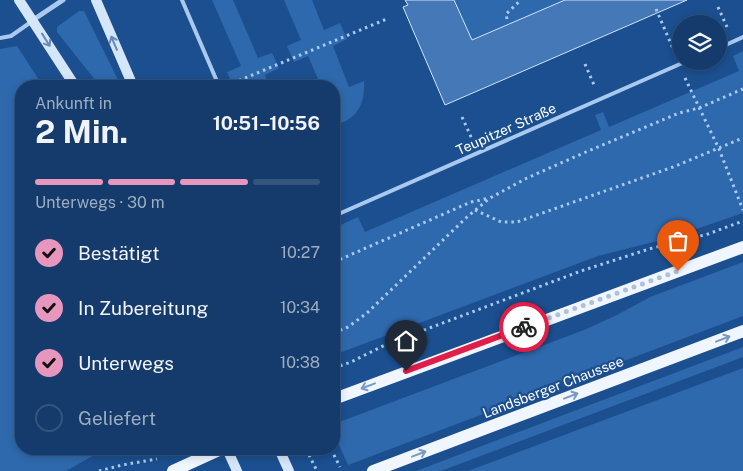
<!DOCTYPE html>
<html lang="de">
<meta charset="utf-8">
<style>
:root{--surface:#143b6b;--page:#1d4271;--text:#f1f3f6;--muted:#9dadc1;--line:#33557e;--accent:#e797bd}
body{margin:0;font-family:"Public Sans",sans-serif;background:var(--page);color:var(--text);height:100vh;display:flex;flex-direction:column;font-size:19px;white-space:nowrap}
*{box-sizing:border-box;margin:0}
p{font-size:16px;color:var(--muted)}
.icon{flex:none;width:28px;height:28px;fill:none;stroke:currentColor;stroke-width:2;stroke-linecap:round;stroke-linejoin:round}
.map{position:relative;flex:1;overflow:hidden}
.sheet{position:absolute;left:15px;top:80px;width:325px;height:375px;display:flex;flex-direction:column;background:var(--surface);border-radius:20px;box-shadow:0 2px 8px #0003,0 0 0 1px var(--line)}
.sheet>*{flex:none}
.buttons{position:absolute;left:672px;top:15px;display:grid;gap:10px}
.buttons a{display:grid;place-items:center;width:55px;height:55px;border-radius:50%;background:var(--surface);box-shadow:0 2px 8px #0003,0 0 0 1px var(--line);font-size:25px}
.pin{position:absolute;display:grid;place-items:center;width:42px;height:42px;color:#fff;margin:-51px -21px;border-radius:50% 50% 50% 0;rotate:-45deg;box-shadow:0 0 5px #0007}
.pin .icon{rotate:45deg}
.courier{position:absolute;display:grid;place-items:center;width:50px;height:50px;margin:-25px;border:4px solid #e11d48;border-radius:50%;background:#fff;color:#222;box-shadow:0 1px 6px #0007}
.headline em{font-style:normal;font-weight:700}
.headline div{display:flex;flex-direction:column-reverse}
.headline{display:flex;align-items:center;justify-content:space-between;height:85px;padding:0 20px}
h1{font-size:32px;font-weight:700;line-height:38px}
.bar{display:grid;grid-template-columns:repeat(4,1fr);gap:8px 5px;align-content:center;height:60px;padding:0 20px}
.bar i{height:6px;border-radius:4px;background:var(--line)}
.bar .on{background:var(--accent)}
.bar p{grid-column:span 4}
ol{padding:0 20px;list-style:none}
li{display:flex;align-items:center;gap:15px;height:55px}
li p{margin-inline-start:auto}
li .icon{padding:5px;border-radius:50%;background:var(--accent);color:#111;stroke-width:4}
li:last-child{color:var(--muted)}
li i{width:28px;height:28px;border:2px solid var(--line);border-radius:50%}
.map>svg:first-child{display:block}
.green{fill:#2e69ad}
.building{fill:#4478b7;stroke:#cfe3fa}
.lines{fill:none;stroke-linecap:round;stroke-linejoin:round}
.path{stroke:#a9c9ee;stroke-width:3;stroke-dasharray:2.5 4;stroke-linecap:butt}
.lane{stroke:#a9c9ee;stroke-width:4}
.street{stroke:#a9c9ee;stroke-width:5}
.secondary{stroke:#d6e6fa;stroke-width:10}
.primary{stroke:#f0f6ff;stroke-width:12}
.oneway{stroke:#668bba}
.oneway2{stroke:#7b9ac1}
.done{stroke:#afc1d8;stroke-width:5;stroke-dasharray:0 9}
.route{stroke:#e11d48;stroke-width:6}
.labels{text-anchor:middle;stroke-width:4.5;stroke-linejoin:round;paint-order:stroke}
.street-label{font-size:14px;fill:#fff;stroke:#1b4f8f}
</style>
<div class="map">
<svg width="743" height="471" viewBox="0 0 743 471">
<rect width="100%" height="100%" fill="#1b4f8f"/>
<g class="green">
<polygon points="212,0 233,0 258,58 272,53 279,68 265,75 269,86 250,86 248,82 239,86 233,86 227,72 241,66"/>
<path d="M 284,0 L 312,0 L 324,30 L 340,23 L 347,39 L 333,46 L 349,87 L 364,81 C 365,94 362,111 349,119 C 345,122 339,123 334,125 L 334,86 L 321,86 L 308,56 L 294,62 L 287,46 L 301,40 Z"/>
<polygon points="454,0 565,0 476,50"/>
<polygon points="79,11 84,11 121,86 100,86 57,32 57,27"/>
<polygon points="17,46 43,86 21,86 21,449 105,449 66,471 0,471 0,49"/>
<polygon points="743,51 743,213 673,237 598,256 334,355 334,228 358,217 365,232 601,130 595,115 603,112 609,127 739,71 733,56"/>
<polygon points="743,262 743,316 348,465 334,434 334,424 584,330 617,315 650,297"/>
<polygon points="743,347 743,357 441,471 416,471"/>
<polygon points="743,368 743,471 468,471"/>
</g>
<polygon class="building" points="405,0 454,0 472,40 565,0 687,0 445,105 403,7 408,5"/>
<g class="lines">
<g class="path">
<polyline points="718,7 727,27"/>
<polyline points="656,9 674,51"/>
<polyline points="507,19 506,14 521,0"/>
<polyline points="585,64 594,85"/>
<polyline points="685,78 719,149 743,210"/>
<polyline points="233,83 389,18"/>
<polyline points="462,117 472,139"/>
<polyline points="475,210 501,222 517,222 673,167 743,138"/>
<polyline points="334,262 471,202 490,198"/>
<polyline points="334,333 348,327 367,313 467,217 490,198 527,178 586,152 679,113 699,108 743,89"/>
<polyline points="334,368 351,362 387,344 581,271 649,249 708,234 743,221"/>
<polyline points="306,449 317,471"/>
<polyline points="331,449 340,467"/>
<polyline points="99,471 122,465 157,459"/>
</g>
<g class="lane">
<polyline points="182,0 219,86"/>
<polyline points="0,38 11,36 31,22"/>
<polyline points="719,48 743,37"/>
<polyline points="334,216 687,61"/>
</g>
<polyline class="street" points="33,20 63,0"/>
<g class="secondary">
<polyline points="19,0 75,86"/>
<polyline points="96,0 133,86"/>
<polyline points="227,449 237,471"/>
<polyline points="279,449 289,471"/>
</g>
<g class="primary">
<polyline points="334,399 743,247"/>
<polyline points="173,471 221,449"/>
<polyline points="373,471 743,331"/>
</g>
</g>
<defs><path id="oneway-shaft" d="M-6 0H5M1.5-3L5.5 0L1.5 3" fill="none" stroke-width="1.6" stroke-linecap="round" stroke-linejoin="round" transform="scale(1.25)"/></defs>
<g class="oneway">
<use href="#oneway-shaft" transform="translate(46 40) rotate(58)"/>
<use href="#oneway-shaft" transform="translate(114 43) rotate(-113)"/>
</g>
<g class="oneway2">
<use href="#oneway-shaft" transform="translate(723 339) rotate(-21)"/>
<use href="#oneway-shaft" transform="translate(368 386) rotate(159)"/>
<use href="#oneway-shaft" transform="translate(571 396) rotate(-21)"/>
<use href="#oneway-shaft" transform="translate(419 454) rotate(-21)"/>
</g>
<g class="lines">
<polyline class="done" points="524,327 678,271"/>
<polyline class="route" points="406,371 524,327"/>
</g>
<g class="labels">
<g class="street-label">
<text transform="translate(506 129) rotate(-24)" y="5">Teupitzer Straße</text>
<text transform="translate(553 387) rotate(-21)" y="5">Landsberger Chaussee</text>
</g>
</g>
</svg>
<div class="buttons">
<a><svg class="icon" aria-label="layers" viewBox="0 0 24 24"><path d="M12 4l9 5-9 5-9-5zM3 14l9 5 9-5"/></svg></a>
</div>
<div class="pin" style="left:678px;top:271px;background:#ea580c"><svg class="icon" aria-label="bag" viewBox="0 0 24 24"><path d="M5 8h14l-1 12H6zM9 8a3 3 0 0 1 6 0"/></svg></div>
<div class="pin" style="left:406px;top:371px;background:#1f2937"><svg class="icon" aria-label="home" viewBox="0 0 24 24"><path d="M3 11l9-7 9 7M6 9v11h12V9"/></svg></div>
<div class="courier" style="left:524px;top:327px"><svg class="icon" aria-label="bike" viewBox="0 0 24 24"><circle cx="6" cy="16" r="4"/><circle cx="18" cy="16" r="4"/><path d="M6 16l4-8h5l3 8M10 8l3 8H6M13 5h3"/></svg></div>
<section class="sheet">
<div class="headline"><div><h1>2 Min.</h1><p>Ankunft in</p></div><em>10:51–10:56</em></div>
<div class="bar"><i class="on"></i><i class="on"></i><i class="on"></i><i></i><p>Unterwegs · 30 m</p></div>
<ol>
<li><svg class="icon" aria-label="check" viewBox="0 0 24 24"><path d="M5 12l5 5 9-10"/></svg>Bestätigt<p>10:27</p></li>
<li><svg class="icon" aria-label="check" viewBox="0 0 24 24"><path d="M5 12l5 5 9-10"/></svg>In Zubereitung<p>10:34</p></li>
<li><svg class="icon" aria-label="check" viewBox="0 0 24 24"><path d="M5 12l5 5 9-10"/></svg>Unterwegs<p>10:38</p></li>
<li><i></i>Geliefert</li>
</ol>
</section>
</div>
